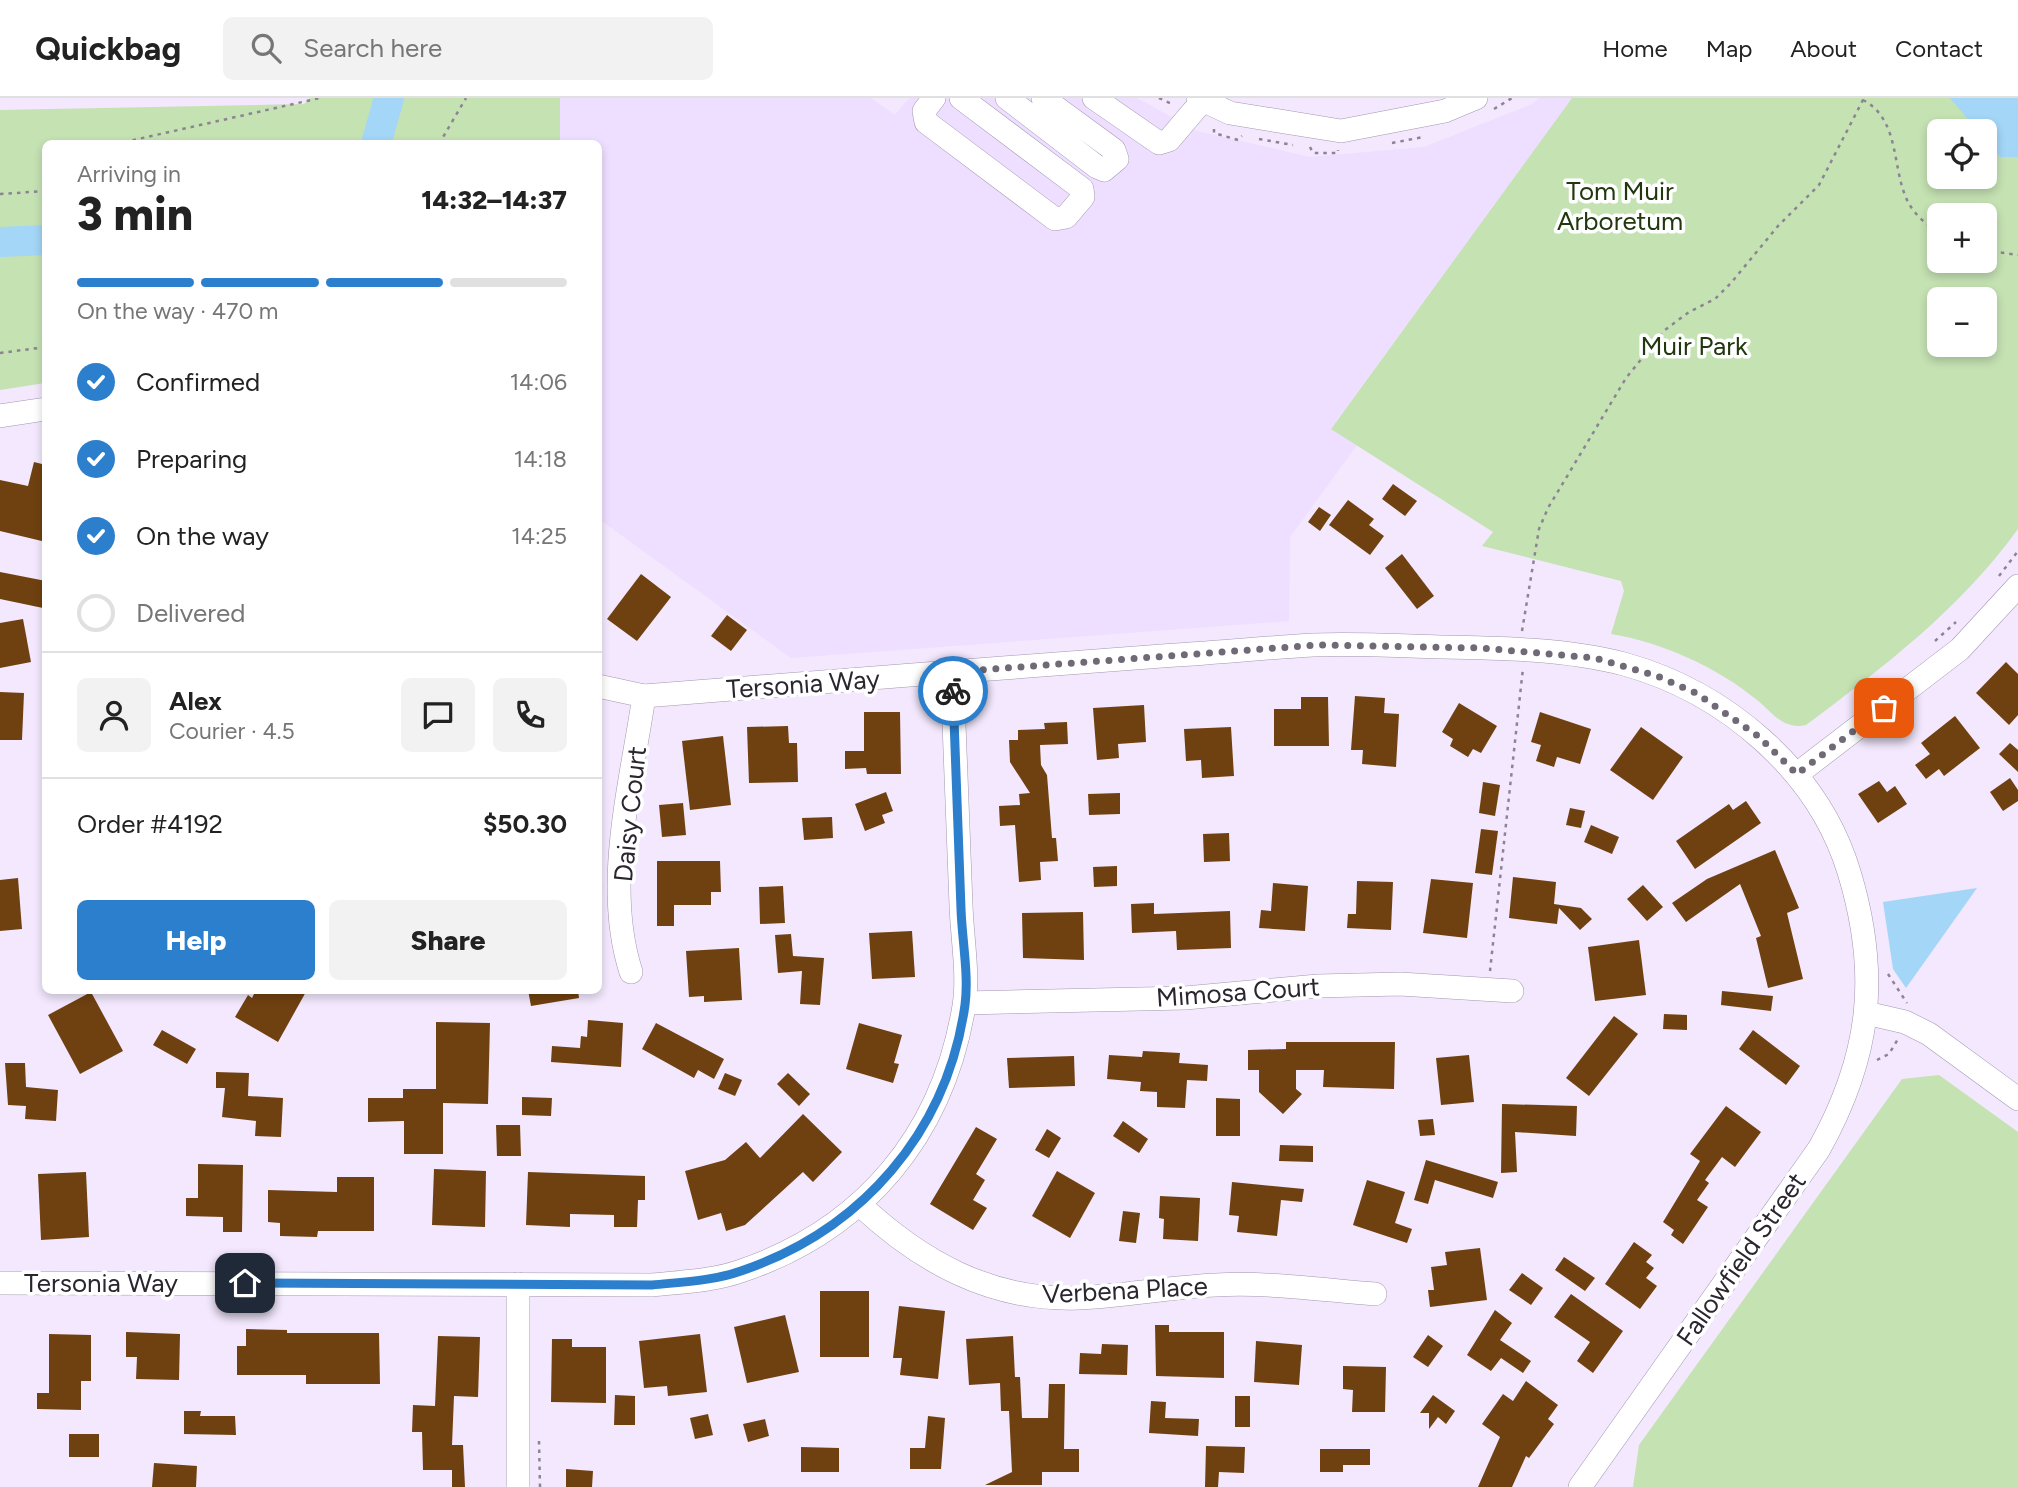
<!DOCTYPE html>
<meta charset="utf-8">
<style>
:root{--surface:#fff;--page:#f2f2f2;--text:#222;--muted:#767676;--line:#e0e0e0;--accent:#2c7fcd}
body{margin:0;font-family:Figtree,sans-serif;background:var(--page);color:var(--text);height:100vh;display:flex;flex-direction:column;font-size:26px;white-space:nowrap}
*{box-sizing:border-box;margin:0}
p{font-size:23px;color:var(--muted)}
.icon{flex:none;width:38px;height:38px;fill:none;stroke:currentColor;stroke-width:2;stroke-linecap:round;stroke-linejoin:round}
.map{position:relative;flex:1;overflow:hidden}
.panel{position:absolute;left:42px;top:42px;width:560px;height:854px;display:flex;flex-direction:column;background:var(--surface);border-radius:10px;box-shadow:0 4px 10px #0003}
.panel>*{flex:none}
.tools{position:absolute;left:1927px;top:21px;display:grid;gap:14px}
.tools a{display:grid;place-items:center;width:70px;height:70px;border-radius:10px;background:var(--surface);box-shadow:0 4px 10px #0003;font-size:35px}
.pin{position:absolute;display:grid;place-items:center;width:60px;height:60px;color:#fff;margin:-30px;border-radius:14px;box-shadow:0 4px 10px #0006}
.courier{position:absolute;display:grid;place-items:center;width:70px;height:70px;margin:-35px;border:5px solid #2c7fcd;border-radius:50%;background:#fff;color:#222;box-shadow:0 2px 9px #0007}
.head em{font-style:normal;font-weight:800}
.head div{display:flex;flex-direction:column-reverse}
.head{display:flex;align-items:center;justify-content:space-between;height:119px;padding:0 35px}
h1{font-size:46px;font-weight:800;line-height:52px}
.bar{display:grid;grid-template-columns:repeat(4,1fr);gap:10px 7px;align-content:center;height:84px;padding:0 35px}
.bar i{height:9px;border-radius:5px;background:var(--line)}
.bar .active{background:var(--accent)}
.bar p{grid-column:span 4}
.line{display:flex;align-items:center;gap:18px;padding:0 35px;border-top:2px solid var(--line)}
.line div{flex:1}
.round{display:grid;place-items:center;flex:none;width:74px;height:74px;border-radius:10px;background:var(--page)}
ol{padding:0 35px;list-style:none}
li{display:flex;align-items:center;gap:21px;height:77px}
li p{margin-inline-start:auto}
li .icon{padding:7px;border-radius:50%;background:var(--accent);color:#fff;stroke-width:4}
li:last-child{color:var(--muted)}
li i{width:38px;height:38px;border:4px solid var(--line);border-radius:50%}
.primary-button{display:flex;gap:14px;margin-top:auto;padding:14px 35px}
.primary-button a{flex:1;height:80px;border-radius:10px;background:var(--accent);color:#fff;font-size:28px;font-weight:800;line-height:80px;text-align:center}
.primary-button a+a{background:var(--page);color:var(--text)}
header{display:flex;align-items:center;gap:42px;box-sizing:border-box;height:98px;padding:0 35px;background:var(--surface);border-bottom:2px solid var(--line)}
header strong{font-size:33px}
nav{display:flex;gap:38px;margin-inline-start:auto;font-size:24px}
.search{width:490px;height:63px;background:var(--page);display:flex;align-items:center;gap:18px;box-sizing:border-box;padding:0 24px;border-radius:10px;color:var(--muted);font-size:26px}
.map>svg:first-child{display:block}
.built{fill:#eedeff}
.green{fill:#c5e2b3;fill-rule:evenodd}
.water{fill:#a3d6f7}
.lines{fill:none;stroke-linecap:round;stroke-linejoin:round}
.river{stroke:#a3d6f7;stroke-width:30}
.building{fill:#704110}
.minor-casing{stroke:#a397af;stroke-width:24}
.path{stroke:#8c8493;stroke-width:2.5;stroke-dasharray:3.5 5;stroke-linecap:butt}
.minor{stroke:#fff;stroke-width:23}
.done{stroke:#706976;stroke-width:7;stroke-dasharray:0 12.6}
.route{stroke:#2c7fcd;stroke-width:9}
.labels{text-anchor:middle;stroke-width:7;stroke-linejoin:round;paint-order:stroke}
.park-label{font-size:26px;fill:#21380f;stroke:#fff}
.street-label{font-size:26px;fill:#2a252e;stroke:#fff}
</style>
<header>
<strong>Quickbag</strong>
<div class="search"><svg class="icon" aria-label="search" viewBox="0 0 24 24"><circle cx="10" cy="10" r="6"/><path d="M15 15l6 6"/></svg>Search here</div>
<nav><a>Home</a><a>Map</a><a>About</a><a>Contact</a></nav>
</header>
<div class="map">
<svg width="2018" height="1389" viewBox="0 0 2018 1389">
<rect width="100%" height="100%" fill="#f3e8fd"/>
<polygon class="built" points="560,0 871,0 895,17 909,0 1137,0 1197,33 1310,59 1424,49 1532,6 1539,0 1572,0 1331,330 1357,347 1290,439 1289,523 791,560 599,421 598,46 560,45"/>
<g class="green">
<polygon points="310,0 560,0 560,45 46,46 45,285 0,292 0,12 304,6"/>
<path d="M 1572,0 L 2018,0 L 2018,431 C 1960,511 1885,568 1806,627 C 1783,632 1773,615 1757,602 C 1717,569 1661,544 1611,536 L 1624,493 L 1621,483 L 1482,448 L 1493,434 L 1331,331 ZM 1939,33 L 1984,33 L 1984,79 L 1939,79 ZM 1939,117 L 1984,117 L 1984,163 L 1939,163 ZM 1939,201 L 1984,201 L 1984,247 L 1939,247 Z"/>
<polygon points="1939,977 2018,1034 2018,1389 1633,1389 1639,1347 1902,981"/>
</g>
<g class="water">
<polygon points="1950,0 2018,0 2018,59 2000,59 1985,41 1984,33 1978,33"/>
<polygon points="1977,790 1906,890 1893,871 1883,804"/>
</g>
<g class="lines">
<g class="river">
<polyline points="376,46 389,0"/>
<polyline points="0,144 46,142"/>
</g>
</g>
<g class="building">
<polygon points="34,364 46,367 46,444 0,433 0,382 28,388"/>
<polygon points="1393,386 1417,403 1405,418 1382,401"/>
<polygon points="1348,402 1374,421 1369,427 1384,438 1370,457 1329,427"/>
<polygon points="1319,409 1331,417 1320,433 1308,424"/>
<polygon points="1402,456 1434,498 1417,511 1385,470"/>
<polygon points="0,474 46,483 43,510 0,501"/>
<polygon points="641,476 671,499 637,543 607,521"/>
<polygon points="727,517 747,532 731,553 711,538"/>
<polygon points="23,521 31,564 0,570 0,525"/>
<polygon points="2006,564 2018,576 2018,617 2009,627 1976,595"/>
<polygon points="0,594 24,595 22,642 0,642"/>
<polygon points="1355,598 1385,600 1384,615 1399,616 1396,669 1362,666 1363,652 1351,652"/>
<polygon points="1301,599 1328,599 1329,648 1274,648 1274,611 1301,611"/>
<polygon points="1459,605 1497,628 1481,655 1473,651 1468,659 1450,648 1453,641 1442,634"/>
<polygon points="1144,607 1146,644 1118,646 1119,660 1097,662 1093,610"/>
<polygon points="864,614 900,614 901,676 867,676 866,670 845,671 845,653 864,653"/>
<polygon points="1540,614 1591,631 1580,666 1557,659 1554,669 1536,663 1541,647 1531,644"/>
<polygon points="1955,618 1980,650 1944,678 1939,671 1926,681 1915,667 1930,656 1921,645"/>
<polygon points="1067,624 1068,646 1040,647 1041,667 1047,677 1052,740 1056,740 1058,763 1040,764 1041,782 1019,784 1015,727 1000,728 999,708 1020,707 1019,696 1030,695 1010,664 1009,642 1018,642 1018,632 1045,631 1044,625"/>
<polygon points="788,628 789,645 797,645 798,684 749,685 747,629"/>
<polygon points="1231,629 1234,678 1202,680 1201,662 1186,663 1184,631"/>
<polygon points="1641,629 1683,659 1653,702 1610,672"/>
<polygon points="723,638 731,707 690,712 682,643"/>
<polygon points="2010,645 2018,652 2018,674 1999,656"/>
<polygon points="2010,680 2018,692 2018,703 2003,713 1990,694"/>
<polygon points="1879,683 1887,694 1895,688 1907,706 1878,725 1858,696"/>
<polygon points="1483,684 1500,687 1495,718 1479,715"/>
<polygon points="886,694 893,713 882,717 885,725 865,733 855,706"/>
<polygon points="1120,695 1120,716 1089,717 1088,696"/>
<polygon points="1746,703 1761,725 1695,771 1676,743 1729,706 1733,712"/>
<polygon points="683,705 686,737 662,739 659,707"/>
<polygon points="1570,710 1585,713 1581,730 1566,727"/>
<polygon points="832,719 833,740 804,742 802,720"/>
<polygon points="1591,727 1619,739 1612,756 1584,744"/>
<polygon points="1481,731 1498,733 1492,777 1475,775"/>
<polygon points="1229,735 1230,763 1204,764 1203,736"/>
<polygon points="1775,752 1799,810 1787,815 1803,881 1768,890 1756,840 1761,838 1740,786 1686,824 1672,805 1707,781"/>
<polygon points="657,763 720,763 721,794 711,794 711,807 674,807 674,828 657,828"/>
<polygon points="1117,768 1117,788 1094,789 1093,769"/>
<polygon points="1513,779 1556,784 1554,806 1581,810 1592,821 1580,832 1559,810 1557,826 1509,820"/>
<polygon points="18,780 22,831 0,833 0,782"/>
<polygon points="1431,781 1473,785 1467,840 1423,835"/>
<polygon points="1357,783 1393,784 1391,832 1347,830 1348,816 1356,816"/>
<polygon points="1273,785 1308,788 1305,833 1259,830 1261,812 1271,813"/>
<polygon points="1643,787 1663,809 1647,823 1627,801"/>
<polygon points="783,788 785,825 760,826 759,789"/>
<polygon points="1154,805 1154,816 1230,813 1231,850 1177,852 1176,833 1132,835 1131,806"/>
<polygon points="1083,814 1084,862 1023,860 1022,815"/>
<polygon points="912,833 915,879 872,881 869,835"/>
<polygon points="791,836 793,858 824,860 820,907 800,906 802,873 778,875 775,837"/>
<polygon points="1639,842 1646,897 1595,903 1588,849"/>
<polygon points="739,850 742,902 704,904 704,898 689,899 686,853"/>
<polygon points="256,892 307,892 278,944 235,919 248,897 252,900"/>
<polygon points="528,892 578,892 579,900 531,908"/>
<polygon points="1722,893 1773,898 1771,913 1721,907"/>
<polygon points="91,894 123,953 80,976 48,917"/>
<polygon points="1664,916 1687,917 1687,932 1663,931"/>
<polygon points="1614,918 1638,936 1589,998 1566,980"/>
<polygon points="588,922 623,925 621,969 551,964 552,948 580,950 581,938 587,939"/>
<polygon points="436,924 490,925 488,1006 443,1005 443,1056 404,1056 404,1023 368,1024 368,1000 403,1000 403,991 436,991"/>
<polygon points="656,925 724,961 714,981 698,972 694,980 642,951"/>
<polygon points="859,925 902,937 894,965 899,966 893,985 846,971"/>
<polygon points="162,932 196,951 187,966 153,947"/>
<polygon points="1753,932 1800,968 1786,987 1739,951"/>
<polygon points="1286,944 1395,944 1394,991 1323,989 1324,972 1296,972 1296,991 1302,996 1283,1016 1259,994 1259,972 1248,972 1248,952 1286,951"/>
<polygon points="1143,953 1180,955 1179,965 1208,967 1207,983 1187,982 1185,1010 1157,1009 1157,994 1140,993 1141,984 1107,981 1109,957 1142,959"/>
<polygon points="1469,957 1474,1004 1441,1007 1436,960"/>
<polygon points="1074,958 1075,988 1009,990 1007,960"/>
<polygon points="5,965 25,965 26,989 58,992 56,1023 25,1021 26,1008 8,1007"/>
<polygon points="216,974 249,975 248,998 283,1000 281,1039 255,1038 256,1023 222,1019 225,990 216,990"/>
<polygon points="725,975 742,982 735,998 718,991"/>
<polygon points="788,975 810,996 799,1008 777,986"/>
<polygon points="522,999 552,1000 551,1018 522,1017"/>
<polygon points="1216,1000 1240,1001 1240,1038 1216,1038"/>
<polygon points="1502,1006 1577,1008 1576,1038 1515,1034 1517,1074 1501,1075"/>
<polygon points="1726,1008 1761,1034 1735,1069 1722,1059 1705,1082 1709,1085 1697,1102 1708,1109 1683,1146 1671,1137 1674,1132 1663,1124 1700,1063 1690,1056"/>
<polygon points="803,1016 842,1054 813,1084 803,1074 745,1127 726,1133 721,1115 698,1122 685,1073 725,1062 746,1044 760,1060"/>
<polygon points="1433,1021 1435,1037 1420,1038 1418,1022"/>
<polygon points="1123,1023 1148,1041 1139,1055 1113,1038"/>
<polygon points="496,1027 520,1027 521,1058 497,1058"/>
<polygon points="976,1029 997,1041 976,1076 985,1082 973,1102 987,1110 973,1132 930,1106"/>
<polygon points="1047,1031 1061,1040 1049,1060 1035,1052"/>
<polygon points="1280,1047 1313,1048 1313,1064 1279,1063"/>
<polygon points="1426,1062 1498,1084 1493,1100 1435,1082 1428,1106 1414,1102"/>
<polygon points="198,1066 243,1067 242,1134 223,1134 223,1119 186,1118 186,1100 198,1100"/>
<polygon points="434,1071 486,1073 485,1129 432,1127"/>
<polygon points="1057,1073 1095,1095 1070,1140 1032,1118"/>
<polygon points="86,1074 89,1139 41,1142 38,1076"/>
<polygon points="528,1074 645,1078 645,1102 638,1102 637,1129 614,1129 614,1117 570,1116 570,1129 526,1127"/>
<polygon points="337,1079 374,1079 374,1133 318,1133 317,1139 280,1138 280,1125 268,1124 268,1092 337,1094"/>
<polygon points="1367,1082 1405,1094 1395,1125 1412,1131 1407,1145 1353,1127"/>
<polygon points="1232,1084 1304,1091 1302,1104 1281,1102 1277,1138 1237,1134 1239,1118 1229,1117"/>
<polygon points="1160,1098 1200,1100 1198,1143 1163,1141 1164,1121 1159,1120"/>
<polygon points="1123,1113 1140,1115 1136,1145 1119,1143"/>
<polygon points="1634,1144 1652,1157 1646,1164 1654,1170 1646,1180 1657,1188 1640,1211 1605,1186"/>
<polygon points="1480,1150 1487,1202 1430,1209 1428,1192 1434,1192 1431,1169 1447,1167 1445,1154"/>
<polygon points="1564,1159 1595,1180 1585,1193 1555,1172"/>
<polygon points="1522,1175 1543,1190 1531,1207 1509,1192"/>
<rect x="820" y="1193" width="49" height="66"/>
<polygon points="1571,1196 1623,1233 1593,1275 1577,1263 1590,1244 1554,1219"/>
<polygon points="899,1208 945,1213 938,1281 900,1277 902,1260 893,1260"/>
<polygon points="1495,1212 1512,1225 1500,1242 1531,1263 1523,1275 1501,1260 1491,1273 1467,1257"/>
<polygon points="785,1217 799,1274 747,1285 734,1229"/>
<polygon points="1155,1227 1169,1227 1169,1234 1224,1234 1224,1280 1156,1278"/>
<polygon points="246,1231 287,1232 287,1235 379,1235 380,1286 306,1286 306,1277 237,1277 237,1248 246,1248"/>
<polygon points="126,1234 180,1236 179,1282 136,1281 137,1259 126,1259"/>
<polygon points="49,1236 91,1237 91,1283 81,1283 81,1312 37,1311 37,1295 49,1295"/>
<polygon points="700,1236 707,1294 668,1298 667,1288 644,1290 639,1243"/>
<polygon points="1428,1237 1443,1248 1428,1269 1413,1259"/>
<polygon points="438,1238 480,1239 478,1299 454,1298 452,1347 463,1347 465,1389 452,1389 452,1372 423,1372 422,1334 412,1334 413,1307 435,1308"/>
<polygon points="1013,1238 1015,1279 1020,1279 1022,1320 1048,1320 1049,1286 1065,1286 1064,1351 1079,1351 1079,1374 1042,1374 1042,1387 985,1387 1012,1374 1009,1313 1001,1313 1000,1285 969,1287 966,1241"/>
<polygon points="552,1241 572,1241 572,1249 606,1249 606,1305 551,1304"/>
<polygon points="1256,1243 1302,1247 1299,1287 1254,1284"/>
<polygon points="1102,1246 1128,1247 1127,1277 1079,1276 1080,1255 1101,1256"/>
<polygon points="1343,1268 1386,1269 1385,1314 1352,1314 1353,1292 1343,1291"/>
<polygon points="1526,1283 1558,1307 1548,1321 1554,1326 1529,1360 1526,1358 1512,1389 1478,1389 1500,1339 1482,1326 1503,1296 1513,1303"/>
<polygon points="615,1297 635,1298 635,1327 614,1327"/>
<polygon points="1433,1297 1455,1313 1446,1326 1438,1319 1429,1331 1429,1315 1420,1315"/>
<rect x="1235" y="1298" width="15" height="31"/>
<polygon points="1151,1303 1166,1304 1165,1320 1199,1321 1198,1338 1149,1335"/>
<polygon points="184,1313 201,1313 200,1318 235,1318 236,1337 184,1336"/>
<polygon points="708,1316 713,1337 695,1341 690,1320"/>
<polygon points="928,1318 945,1320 941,1371 910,1371 910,1350 925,1350"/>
<polygon points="765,1321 769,1338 748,1344 743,1326"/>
<rect x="69" y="1336" width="30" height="23"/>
<polygon points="1206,1348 1245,1349 1244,1375 1219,1374 1218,1389 1205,1389"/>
<polygon points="801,1349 839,1350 839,1374 801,1374"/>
<polygon points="1320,1351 1370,1351 1370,1367 1343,1367 1343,1374 1320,1374"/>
<polygon points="154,1365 197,1368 196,1389 152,1389"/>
<polygon points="566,1371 593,1373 592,1389 566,1389"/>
</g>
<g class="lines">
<defs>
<g id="minor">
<polyline points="934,0 924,13 926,24 1055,121 1066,119 1083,99 1082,91 961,0"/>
<polyline points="1007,0 1097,69 1104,72 1117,61 1114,52 1043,0"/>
<polyline points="1094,0 1159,45 1169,42 1203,2"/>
<polyline points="1198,0 1230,15 1341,33 1445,13 1476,0"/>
<polyline points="0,318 46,311"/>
<path d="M 598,588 L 644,598 C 817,584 989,571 1162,558 C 1212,555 1263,550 1313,547 C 1356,545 1399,548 1441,549 C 1501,550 1566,551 1624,566 C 1725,594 1818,672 1849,774 C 1880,876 1871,958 1819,1051 L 1580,1389"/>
<polyline points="1797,676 1960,551 2018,488"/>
<path d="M 631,874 C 603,787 631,687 644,598"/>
<polyline points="965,905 1185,900 1318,888 1400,886 1512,893"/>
<polyline points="1866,915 1905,924 1929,936 2018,1001"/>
<path d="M 859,1106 C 921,1164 991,1203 1078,1200 C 1124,1198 1170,1189 1216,1187 C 1268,1184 1323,1192 1375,1196"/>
<path d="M 0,1185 L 652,1187 C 681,1184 713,1183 741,1173 C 865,1131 943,1036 964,908 C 969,877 962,839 961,807 C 958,729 955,652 952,574"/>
<polyline points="518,1389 518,1186"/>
</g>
</defs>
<use href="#minor" class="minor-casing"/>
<g class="path">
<polyline points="1159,0 1172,6"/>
<path d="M 1863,2 C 1903,23 1890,77 1911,109 C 1918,120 1929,128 1939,135"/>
<polyline points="1494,11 1512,0"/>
<polyline points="1214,31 1214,35 1238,42 1242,38"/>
<polyline points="1259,41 1293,47"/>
<polyline points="1392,45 1423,39"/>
<polyline points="116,46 320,0"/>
<polyline points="439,46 466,0"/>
<polyline points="1310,49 1313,55 1338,55 1338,52"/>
<polyline points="0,96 46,93"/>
<polyline points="1984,152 2018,157"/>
<polyline points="0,255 46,249"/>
<polyline points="1999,478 2018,453"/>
<polyline points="1522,533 1539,431 1548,410 1626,280 1665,232 1689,214 1715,201 1731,185 1778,128 1819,87 1864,0"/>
<polyline points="1935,543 1956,524"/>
<polyline points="1490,873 1523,570"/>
<polyline points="1888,876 1907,905"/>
<polyline points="1877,962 1889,956 1898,941"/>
<polyline points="539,1343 540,1389"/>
</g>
<use href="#minor" class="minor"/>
</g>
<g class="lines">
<polyline class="done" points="953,593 952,574 1317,547 1481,550 1595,560 1657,578 1696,595 1758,638 1797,676 1884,610"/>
<path class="route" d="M 245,1185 L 652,1187 C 681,1184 713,1183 741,1173 C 862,1132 947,1034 965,907 C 969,877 962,842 961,811 C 958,739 955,666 953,593"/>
</g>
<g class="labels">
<g class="park-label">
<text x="1620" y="102">Tom Muir<tspan x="1620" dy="30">Arboretum</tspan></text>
<text x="1694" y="257">Muir Park</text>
</g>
<g class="street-label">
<text transform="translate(803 586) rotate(-4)" y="9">Tersonia Way</text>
<text transform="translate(630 716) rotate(-84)" y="9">Daisy Court</text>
<text transform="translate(1238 894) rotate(-4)" y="9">Mimosa Court</text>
<text transform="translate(1741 1161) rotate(-55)" y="9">Fallowfield Street</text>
<text x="101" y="1194">Tersonia Way</text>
<text transform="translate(1125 1192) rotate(-3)" y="9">Verbena Place</text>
</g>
</g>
</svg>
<div class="tools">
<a><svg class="icon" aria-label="locate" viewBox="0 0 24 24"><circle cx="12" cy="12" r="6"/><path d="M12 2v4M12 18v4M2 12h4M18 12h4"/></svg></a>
<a>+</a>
<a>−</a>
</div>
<div class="pin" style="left:1884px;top:610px;background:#ea580c"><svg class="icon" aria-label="bag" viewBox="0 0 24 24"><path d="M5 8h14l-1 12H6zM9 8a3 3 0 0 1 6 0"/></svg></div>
<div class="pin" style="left:245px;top:1185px;background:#1f2937"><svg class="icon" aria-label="home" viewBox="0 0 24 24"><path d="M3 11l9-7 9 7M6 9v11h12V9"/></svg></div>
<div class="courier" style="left:953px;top:593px"><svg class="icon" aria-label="bike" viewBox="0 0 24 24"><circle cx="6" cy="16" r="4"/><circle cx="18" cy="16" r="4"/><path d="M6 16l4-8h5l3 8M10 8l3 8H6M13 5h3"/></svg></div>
<section class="panel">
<div class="head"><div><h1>3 min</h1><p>Arriving in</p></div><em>14:32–14:37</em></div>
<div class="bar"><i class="active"></i><i class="active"></i><i class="active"></i><i></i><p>On the way · 470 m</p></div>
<ol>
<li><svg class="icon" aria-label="check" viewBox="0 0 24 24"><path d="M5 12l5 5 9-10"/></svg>Confirmed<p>14:06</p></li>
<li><svg class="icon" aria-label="check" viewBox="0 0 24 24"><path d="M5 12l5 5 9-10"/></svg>Preparing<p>14:18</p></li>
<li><svg class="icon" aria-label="check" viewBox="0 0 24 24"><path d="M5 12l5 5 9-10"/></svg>On the way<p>14:25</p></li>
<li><i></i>Delivered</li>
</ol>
<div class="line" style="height:126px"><a class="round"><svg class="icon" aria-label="person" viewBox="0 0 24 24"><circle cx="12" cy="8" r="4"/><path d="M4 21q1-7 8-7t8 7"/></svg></a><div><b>Alex</b><p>Courier · 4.5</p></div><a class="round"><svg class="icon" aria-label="chat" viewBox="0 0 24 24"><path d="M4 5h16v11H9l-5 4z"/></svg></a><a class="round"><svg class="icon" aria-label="phone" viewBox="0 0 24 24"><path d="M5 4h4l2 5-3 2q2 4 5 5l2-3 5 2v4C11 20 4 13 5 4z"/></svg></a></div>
<div class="line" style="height:91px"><div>Order #4192</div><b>$50.30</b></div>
<div class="primary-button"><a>Help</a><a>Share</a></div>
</section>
</div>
